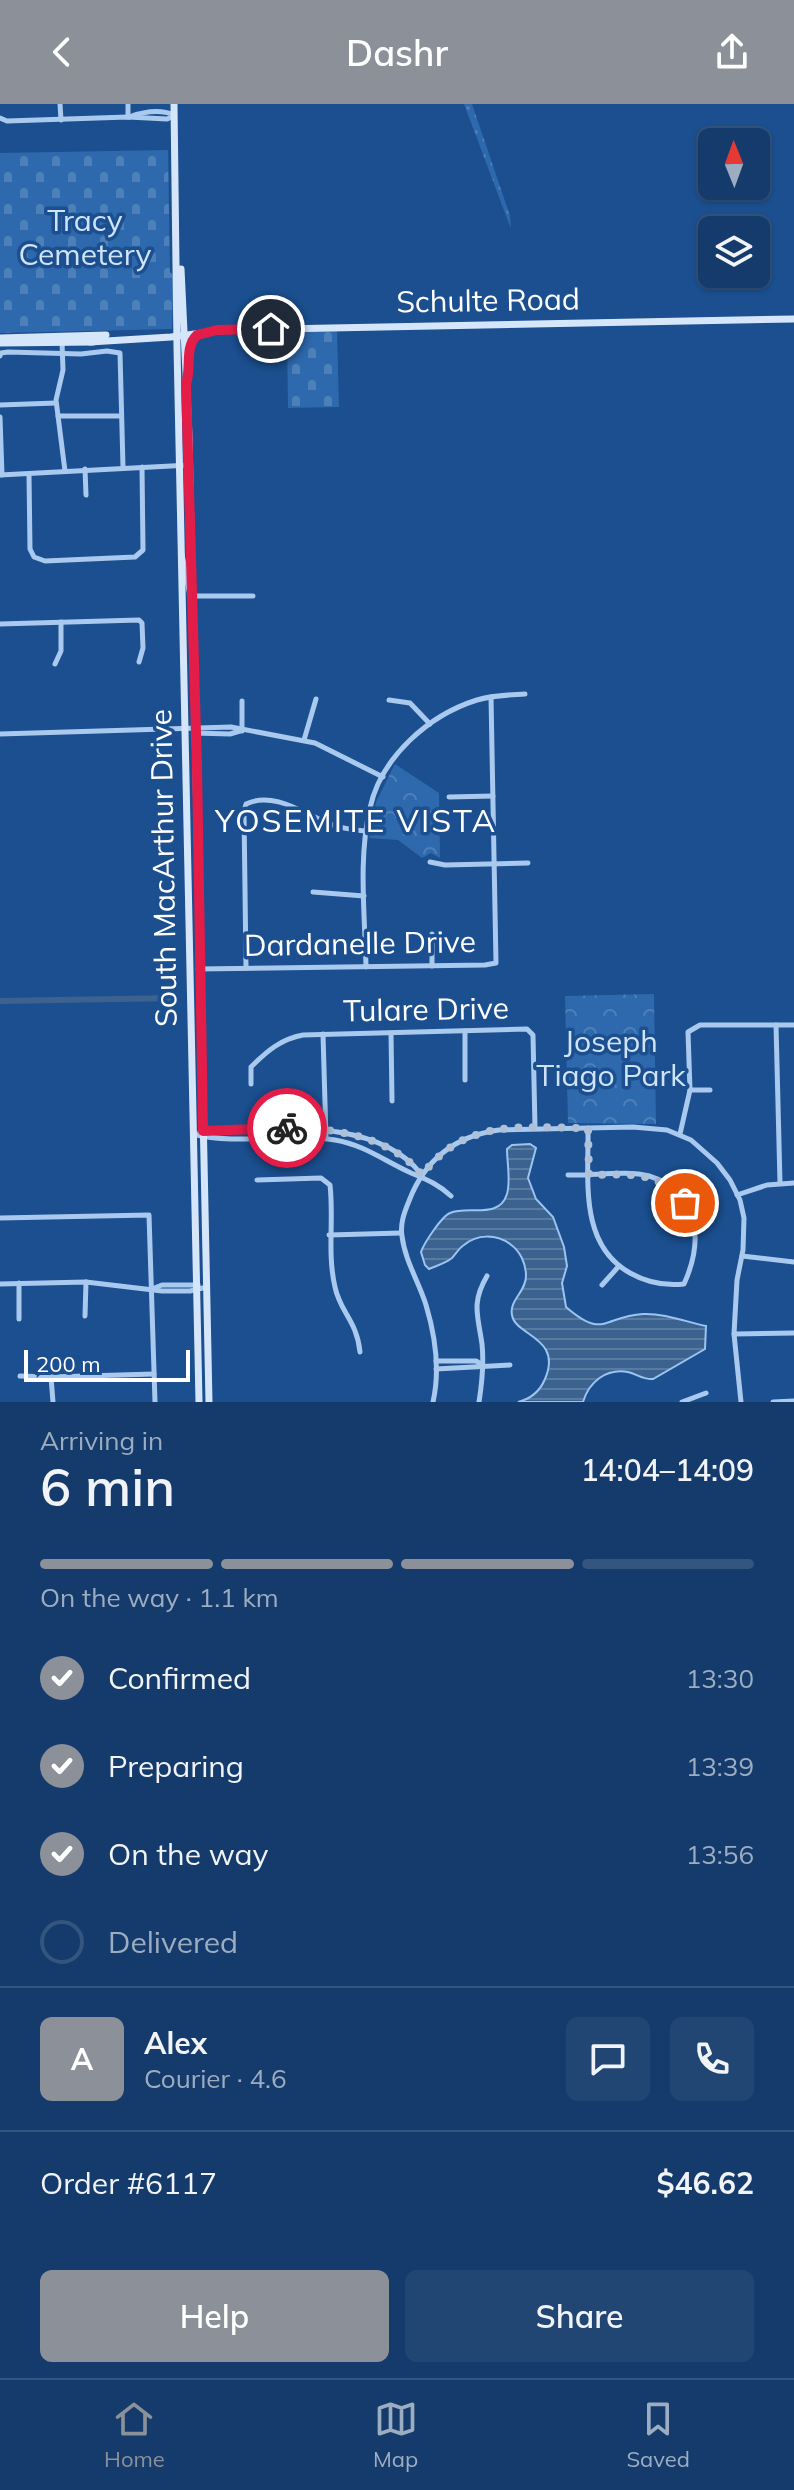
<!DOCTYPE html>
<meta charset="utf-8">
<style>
:root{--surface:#143b6b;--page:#214673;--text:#f1f3f6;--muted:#9dadc1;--line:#33557e;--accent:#8c9099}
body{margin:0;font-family:Mulish,sans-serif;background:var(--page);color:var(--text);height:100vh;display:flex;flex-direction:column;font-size:30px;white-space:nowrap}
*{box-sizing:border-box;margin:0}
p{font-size:26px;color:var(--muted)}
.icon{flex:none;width:44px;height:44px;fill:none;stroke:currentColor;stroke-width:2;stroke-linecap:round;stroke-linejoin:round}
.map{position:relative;height:1298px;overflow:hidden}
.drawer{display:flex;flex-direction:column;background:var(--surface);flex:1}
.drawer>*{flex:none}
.needle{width:52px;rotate:359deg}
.tools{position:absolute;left:698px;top:24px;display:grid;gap:16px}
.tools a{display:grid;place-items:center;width:72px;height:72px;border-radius:12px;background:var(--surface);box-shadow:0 2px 6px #0004,0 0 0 2px var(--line);font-size:40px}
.scale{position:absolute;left:24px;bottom:20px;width:166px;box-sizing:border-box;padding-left:8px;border:4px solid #fff;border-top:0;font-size:22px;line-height:28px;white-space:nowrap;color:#fff;-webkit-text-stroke:6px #1b4f8f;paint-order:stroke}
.pin{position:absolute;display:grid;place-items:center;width:68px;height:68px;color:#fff;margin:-34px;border:4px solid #fff;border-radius:50%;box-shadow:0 2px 8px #0007}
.courier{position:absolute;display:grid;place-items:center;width:80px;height:80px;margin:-40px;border:6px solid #e11d48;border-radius:50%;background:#fff;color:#222;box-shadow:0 2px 10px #0007}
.headline em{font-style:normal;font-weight:600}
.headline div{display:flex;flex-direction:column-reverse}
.headline{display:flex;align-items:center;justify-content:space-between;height:136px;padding:0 40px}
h1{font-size:52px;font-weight:600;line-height:60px}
.bar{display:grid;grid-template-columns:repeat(4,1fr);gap:12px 8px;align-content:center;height:96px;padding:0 40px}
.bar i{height:10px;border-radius:6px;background:var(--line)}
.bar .on{background:var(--accent)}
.bar p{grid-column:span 4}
.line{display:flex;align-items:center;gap:20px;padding:0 40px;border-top:2px solid var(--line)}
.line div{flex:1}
.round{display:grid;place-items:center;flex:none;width:84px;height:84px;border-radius:12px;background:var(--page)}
ol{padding:0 40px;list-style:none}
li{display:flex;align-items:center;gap:24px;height:88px}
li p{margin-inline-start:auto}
li .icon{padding:8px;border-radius:50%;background:var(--accent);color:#fff;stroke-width:4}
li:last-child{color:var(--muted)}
li i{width:44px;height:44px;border:4px solid var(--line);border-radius:50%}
.action{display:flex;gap:16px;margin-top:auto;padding:16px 40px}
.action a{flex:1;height:92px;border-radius:12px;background:var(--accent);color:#fff;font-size:32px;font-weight:600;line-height:92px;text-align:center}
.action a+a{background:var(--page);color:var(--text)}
header{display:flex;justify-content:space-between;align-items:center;height:104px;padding:0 40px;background:var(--accent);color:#fff;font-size:36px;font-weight:600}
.tabs{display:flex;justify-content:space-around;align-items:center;height:112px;border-top:2px solid var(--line);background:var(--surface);font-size:22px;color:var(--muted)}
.tabs a{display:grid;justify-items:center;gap:4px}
.tabs .on{color:var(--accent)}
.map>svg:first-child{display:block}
.grass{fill:url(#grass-dots)}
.cemetery{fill:url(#cemetery-stones)}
.park{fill:url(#park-crowns)}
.water{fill:url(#water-rules);stroke:#9cc4f0;stroke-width:2}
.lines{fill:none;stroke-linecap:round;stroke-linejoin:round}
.canal{stroke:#3c6290;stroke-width:6}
.street{stroke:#a9c9ee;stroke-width:5}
.secondary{stroke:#d6e6fa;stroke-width:7}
.done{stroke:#afc1d8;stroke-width:8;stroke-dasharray:0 14.4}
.route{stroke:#e11d48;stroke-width:10}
.labels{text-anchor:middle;stroke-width:7;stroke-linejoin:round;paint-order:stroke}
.park-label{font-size:30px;fill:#cfe3fa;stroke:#1b4f8f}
.street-label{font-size:30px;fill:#fff;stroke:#1b4f8f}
.neighbourhood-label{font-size:32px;letter-spacing:2px;fill:#fff;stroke:#1b4f8f}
</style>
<header><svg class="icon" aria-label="back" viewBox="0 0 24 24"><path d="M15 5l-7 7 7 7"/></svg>Dashr<svg class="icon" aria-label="share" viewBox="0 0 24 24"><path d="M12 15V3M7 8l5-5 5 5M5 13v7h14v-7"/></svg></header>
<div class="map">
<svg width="794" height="1298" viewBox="0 0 794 1298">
<defs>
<pattern id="grass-dots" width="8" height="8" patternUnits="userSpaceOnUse" patternTransform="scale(2)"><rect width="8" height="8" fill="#2e69ad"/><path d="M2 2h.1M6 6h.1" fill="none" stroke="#4d80b9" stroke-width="1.8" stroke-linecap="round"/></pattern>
<pattern id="cemetery-stones" width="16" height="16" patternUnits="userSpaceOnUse" patternTransform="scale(2)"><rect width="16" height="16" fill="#2e69ad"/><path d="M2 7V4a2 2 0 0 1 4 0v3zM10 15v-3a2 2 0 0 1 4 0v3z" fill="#4d80b9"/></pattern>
<pattern id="park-crowns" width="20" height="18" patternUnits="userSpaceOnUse" patternTransform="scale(2)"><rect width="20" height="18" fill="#2e69ad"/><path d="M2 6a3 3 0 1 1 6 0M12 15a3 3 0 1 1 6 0" fill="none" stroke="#4d80b9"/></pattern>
<pattern id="water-rules" width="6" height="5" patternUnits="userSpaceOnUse" patternTransform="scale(2)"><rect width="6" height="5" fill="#3c6290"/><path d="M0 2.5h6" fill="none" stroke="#597aa1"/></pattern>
</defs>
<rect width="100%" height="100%" fill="#1b4f8f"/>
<polygon class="grass" points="464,0 472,0 510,112 511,125"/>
<g class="cemetery">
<polygon points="168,46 170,168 174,172 172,225 0,229 0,49"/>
<polygon points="337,226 339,303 288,304 287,228"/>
</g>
<g class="park">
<polygon points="395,660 439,689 440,754 431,749 422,754 398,736 369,734 376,698"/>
<polygon points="654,890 656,1020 568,1019 565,892"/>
</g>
<path class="water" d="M 512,1041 L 530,1040 L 536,1044 L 528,1074 L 536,1095 L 553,1113 L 564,1143 L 567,1162 L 562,1179 L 566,1203 C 604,1236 604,1212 643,1210 C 663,1209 687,1218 706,1222 L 705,1245 L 653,1275 C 643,1276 637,1270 628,1268 C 606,1264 589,1278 583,1298 L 518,1298 C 530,1295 540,1287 545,1275 C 563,1233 515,1232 512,1211 C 509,1196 526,1188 526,1172 C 526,1159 520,1147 510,1140 C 496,1130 477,1130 464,1141 C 459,1144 456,1150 452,1154 C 446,1159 436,1162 429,1165 L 425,1161 L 421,1148 C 424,1139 442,1112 450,1109 C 468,1101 499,1116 507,1090 C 511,1076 507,1059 507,1045 Z"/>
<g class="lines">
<polyline class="canal" points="0,897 175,894"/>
<g class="street">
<polyline points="60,0 61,16"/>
<polyline points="128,13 128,0"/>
<path d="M 129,13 C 143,8 160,5 174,11"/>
<polyline points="0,14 7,17 128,13 167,15 174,12"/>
<polyline points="62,238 63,266 56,296 65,367"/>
<polyline points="0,252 1,249 8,248 81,250 107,247 120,249 123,363"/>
<polyline points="0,301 56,299"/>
<polyline points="58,312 121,312"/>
<polyline points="0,313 2,371"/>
<polyline points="85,365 86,391"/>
<polyline points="29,370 30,445 34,453 45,457 135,453 143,446 142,363"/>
<polyline points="0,371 190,361"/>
<polyline points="182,450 190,492 253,492"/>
<polyline points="0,520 139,516 142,519 143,544 139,558"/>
<polyline points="55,560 61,547 61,518"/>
<polyline points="389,596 410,599 430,620"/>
<polyline points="242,627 242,597"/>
<polyline points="194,629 230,630 240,627"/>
<polyline points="0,630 231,623 315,639 383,673"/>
<polyline points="304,636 316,595"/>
<polyline points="449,693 493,692"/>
<polyline points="430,758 445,761 528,759"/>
<polyline points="313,788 364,792"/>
<polyline points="432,830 432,862"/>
<path d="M 366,863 C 365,811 358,755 370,704 C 381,653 429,611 477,596 C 493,591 509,591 525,590"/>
<path d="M 246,864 L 244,708 L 246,700 C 275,686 307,712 333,721 C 343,725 355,726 366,727"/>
<polyline points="198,865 485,861 496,859 491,593"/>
<polyline points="776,921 780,1079"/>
<polyline points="465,927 465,976"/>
<polyline points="391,929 392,997"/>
<polyline points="323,930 326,1034"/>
<path d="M 251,980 L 251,963 C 267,947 281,935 303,931 L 527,925 L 533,931 L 535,1024"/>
<polyline points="690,986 710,986"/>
<path d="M 200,1028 L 211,1025 C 274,1025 377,1013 421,1070"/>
<path d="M 193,1030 C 238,1042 289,1028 335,1036 C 364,1041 383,1056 409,1068 C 425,1075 437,1079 451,1092"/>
<polyline points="680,1030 690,986 688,928 700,921 794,921"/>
<path d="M 568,1071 C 591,1072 628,1066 649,1072 C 701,1088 703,1138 684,1180 C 666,1182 646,1178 630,1169 C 578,1140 589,1074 588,1024"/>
<path d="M 257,1076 L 321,1074 L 330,1081 C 334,1115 327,1149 335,1183 C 340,1208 357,1217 360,1248"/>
<polyline points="737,1091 767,1081 794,1079"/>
<polyline points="0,1114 149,1111 155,1298"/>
<polyline points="329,1131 401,1129"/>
<polyline points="742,1152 794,1158"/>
<polyline points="19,1179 19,1215"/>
<polyline points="0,1180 86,1178 162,1187 190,1187 207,1183"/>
<polyline points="602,1181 619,1162"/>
<polyline points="152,1185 162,1181 198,1181"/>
<polyline points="85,1212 86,1178"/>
<polyline points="734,1230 794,1229"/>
<polyline points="436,1257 476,1257 481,1260"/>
<polyline points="436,1265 510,1261"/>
<polyline points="20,1272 51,1273"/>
<polyline points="53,1298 51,1273 154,1270"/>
<path d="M 433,1298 C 440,1267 435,1231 426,1201 C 419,1178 405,1157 402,1132 C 400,1120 404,1109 409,1097 C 425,1055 455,1032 499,1026 L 633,1023 L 667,1026 L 691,1036 L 717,1059 L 730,1076 L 740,1096 L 744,1114 L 743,1146 L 737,1176 L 734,1230 L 741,1298"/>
<path d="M 479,1298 C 482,1279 484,1259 482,1240 C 478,1212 471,1199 487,1172"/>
<polyline points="682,1298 706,1289"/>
<polyline points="773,1298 794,1297"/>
</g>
<g class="secondary">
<polyline points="174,0 177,243 199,1298"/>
<polyline points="181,165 189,332 209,1298"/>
<polyline points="0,234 106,231"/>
<polyline points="90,238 171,233 226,226 794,215"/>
<polyline points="0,239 93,238"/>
</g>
</g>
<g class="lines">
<path class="done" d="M 287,1024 C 332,1023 392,1033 422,1071 C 466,1013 523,1024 588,1024 L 589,1071 C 628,1071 657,1065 685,1099"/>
<path class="route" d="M 271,225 L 217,226 L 197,231 C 184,244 192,263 186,280 L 197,663 L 203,1027 L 287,1024"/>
</g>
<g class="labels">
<g class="park-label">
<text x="85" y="127">Tracy<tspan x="85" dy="34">Cemetery</tspan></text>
<text x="611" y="948">Joseph<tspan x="611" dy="34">Tiago Park</tspan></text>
</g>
<g class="street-label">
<text transform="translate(488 197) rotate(-1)" y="10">Schulte Road</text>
<text transform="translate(164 764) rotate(-91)" y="10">South MacArthur Drive</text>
<text transform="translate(360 840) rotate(-1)" y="10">Dardanelle Drive</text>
<text transform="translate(426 906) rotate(-1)" y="10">Tulare Drive</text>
</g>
<g class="neighbourhood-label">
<text x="356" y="728">YOSEMITE VISTA</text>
</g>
</g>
</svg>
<div class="tools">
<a><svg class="needle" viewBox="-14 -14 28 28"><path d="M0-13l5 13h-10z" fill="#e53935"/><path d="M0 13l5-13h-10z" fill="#9dadc1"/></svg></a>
<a><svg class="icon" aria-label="layers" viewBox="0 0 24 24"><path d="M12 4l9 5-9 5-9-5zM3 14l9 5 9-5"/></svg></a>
</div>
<div class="scale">200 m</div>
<div class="pin" style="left:685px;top:1099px;background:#ea580c"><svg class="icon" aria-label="bag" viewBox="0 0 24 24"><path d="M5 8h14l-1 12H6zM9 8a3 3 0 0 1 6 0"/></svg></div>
<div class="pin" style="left:271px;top:225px;background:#1f2937"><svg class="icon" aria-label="home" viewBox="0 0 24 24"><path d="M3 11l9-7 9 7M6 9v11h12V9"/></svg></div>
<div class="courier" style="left:287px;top:1024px"><svg class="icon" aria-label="bike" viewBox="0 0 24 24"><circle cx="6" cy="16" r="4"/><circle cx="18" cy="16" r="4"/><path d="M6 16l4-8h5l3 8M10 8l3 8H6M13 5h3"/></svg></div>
</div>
<section class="drawer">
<div class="headline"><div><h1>6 min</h1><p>Arriving in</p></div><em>14:04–14:09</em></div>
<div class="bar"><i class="on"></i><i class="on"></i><i class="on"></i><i></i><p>On the way · 1.1 km</p></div>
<ol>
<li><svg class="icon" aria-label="check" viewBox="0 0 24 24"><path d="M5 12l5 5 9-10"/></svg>Confirmed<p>13:30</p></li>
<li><svg class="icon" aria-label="check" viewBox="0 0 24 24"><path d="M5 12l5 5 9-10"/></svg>Preparing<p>13:39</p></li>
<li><svg class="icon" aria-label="check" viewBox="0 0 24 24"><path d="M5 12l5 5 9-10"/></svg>On the way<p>13:56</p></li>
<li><i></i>Delivered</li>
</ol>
<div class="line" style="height:144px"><b class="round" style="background:var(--accent);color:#fff">A</b><div><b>Alex</b><p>Courier · 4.6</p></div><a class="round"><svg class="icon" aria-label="chat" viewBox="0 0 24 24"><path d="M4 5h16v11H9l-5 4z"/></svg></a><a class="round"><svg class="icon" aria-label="phone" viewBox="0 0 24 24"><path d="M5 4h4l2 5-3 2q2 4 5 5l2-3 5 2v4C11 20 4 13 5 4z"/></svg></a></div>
<div class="line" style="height:104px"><div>Order #6117</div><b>$46.62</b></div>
<div class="action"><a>Help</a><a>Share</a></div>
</section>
<nav class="tabs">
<a class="on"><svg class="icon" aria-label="home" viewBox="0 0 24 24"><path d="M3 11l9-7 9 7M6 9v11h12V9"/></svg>Home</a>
<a><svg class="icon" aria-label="map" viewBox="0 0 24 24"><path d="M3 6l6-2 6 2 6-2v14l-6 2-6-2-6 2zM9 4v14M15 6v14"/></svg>Map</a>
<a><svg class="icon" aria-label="saved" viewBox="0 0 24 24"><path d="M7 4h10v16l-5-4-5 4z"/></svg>Saved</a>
</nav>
